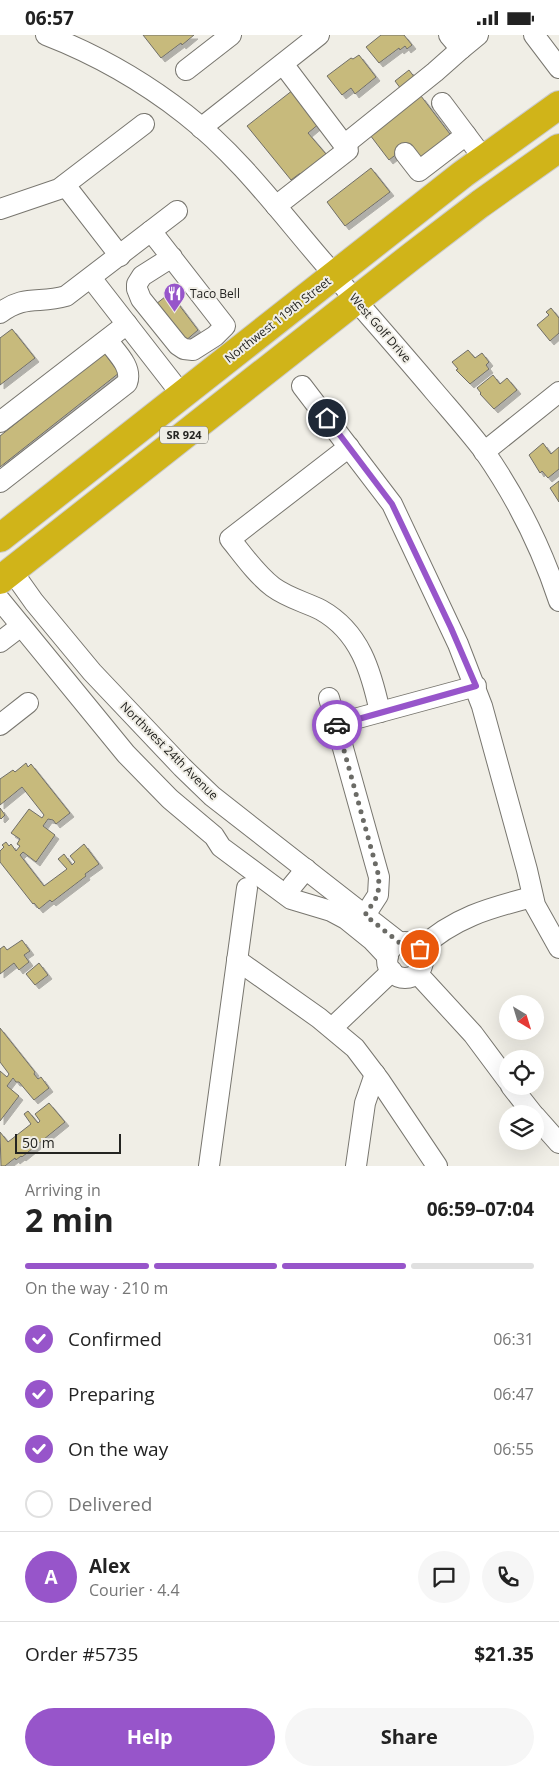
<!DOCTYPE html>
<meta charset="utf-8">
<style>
:root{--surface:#fff;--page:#f6f6f6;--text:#222;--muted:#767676;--line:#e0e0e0;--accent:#9755ca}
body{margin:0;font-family:"Open Sans",sans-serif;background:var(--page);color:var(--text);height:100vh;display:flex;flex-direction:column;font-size:19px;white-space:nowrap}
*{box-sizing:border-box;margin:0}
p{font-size:16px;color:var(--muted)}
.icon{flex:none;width:28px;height:28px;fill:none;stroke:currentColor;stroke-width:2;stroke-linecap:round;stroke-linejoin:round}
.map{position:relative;height:1131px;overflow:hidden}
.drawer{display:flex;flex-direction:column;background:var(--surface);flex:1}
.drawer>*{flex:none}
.needle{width:32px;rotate:142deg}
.controls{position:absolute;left:499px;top:960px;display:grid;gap:10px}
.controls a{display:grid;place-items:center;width:45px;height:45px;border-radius:50%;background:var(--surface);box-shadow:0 5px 20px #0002;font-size:25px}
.scale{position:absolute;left:15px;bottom:12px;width:106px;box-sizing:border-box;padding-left:5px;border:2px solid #242421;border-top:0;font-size:14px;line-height:18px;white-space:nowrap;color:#242421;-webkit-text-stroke:4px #f0eee6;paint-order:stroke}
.pin{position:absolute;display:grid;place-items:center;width:42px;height:42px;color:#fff;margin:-21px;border:2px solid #fff;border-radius:50%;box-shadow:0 1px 5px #0007}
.courier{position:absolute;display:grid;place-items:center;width:50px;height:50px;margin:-25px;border:4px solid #9755ca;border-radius:50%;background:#fff;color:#222;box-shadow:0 1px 6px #0007}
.overview em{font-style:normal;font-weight:700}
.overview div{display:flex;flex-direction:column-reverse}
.overview{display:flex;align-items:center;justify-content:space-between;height:85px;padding:0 25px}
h1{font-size:32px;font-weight:700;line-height:38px}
.bar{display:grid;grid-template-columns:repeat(4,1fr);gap:8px 5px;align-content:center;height:60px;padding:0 25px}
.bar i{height:6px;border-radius:4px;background:var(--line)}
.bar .on{background:var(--accent)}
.bar p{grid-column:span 4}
.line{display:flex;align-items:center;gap:12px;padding:0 25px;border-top:1px solid var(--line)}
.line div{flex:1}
.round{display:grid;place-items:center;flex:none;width:52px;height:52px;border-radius:26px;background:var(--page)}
ol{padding:0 25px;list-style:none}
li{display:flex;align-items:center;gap:15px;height:55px}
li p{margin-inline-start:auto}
li .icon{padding:5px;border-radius:50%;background:var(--accent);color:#fff;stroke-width:4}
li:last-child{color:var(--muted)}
li i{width:28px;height:28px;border:2px solid var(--line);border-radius:50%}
.primary-button{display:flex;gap:10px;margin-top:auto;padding:10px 25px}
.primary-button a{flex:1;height:58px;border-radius:30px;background:var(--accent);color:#fff;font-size:20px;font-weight:700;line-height:58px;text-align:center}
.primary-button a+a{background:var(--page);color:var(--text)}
.status{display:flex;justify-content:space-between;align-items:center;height:35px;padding:0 25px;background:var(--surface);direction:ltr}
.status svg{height:14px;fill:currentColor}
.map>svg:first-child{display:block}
.building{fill:#c7ba7c;stroke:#706e68;filter:url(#shadow)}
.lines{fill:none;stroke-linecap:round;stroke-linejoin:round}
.minor-casing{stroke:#78766f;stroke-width:22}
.highway-casing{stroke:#cacaca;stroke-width:30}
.minor{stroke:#fff;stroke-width:20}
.highway{stroke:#d0b419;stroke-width:28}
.done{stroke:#6b6b66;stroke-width:5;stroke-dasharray:0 9}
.route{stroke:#9755ca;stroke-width:6}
.labels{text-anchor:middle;stroke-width:4;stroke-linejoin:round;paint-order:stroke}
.shield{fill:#f0eee6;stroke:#61615c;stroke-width:1}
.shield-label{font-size:11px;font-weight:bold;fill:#242421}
.poi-label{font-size:12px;fill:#242421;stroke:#f0eee6;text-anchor:start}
.street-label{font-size:12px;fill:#242421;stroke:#f0eee6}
</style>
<div class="status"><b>06:57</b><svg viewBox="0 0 49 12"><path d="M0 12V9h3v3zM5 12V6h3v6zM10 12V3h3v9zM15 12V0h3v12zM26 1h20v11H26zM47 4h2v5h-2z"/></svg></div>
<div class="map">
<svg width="559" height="1131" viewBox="0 0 559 1131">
<defs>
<filter id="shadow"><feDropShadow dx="4" dy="4" stdDeviation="0" flood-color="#0004"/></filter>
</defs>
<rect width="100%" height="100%" fill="#f0eee6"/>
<g class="building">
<polygon points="143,0 194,0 182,10 181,8 161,23"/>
<polygon points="381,0 404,0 412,10 407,14 405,11 400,15 399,13 379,28 366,12"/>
<polygon points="359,20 376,42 355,59 351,53 342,60 327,41 351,23 353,24"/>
<polygon points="409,35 418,47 404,58 395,46"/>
<polygon points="293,55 320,88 308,98 326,119 314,135 299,139 291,145 247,91"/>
<polygon points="421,61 453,103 421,127 408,110 389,125 370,100"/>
<polygon points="371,133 390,157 345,191 327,167"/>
<polygon points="170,258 198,295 184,307 156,269"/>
<polygon points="551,273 559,283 559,298 550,306 537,290 549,280 546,277"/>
<polygon points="12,294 35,323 0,350 0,303"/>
<polygon points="468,315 475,323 482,318 489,327 486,330 489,334 470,349 456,335 458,334 452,327"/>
<polygon points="104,318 119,338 0,432 0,401"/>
<polygon points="493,340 500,349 507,343 517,355 494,374 480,359 481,358 477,353"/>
<polygon points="543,408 551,419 559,412 559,434 548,443 542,436 540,438 529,420"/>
<polygon points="559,446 559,467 550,453"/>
<polygon points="26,728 28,732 31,729 70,778 56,789 53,785 48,784 43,791 55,800 36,827 23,817 20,820 44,851 67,834 58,824 64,819 72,830 75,827 70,821 84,809 99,829 85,839 86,841 52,867 50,865 39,874 34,868 33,869 0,827 0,816 4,812 2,810 6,807 9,811 11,809 16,816 20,811 17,809 20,804 11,798 29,774 42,783 44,780 22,752 0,770 0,744 13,735 15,737"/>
<polygon points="0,773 5,780 1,784 0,783"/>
<polygon points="22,905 30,916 24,920 29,927 19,935 14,928 0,939 0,914 4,911 7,915"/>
<polygon points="39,928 48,940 35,950 26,939"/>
<polygon points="0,993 35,1037 34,1039 38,1044 41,1042 49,1053 34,1065 19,1047 16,1047 13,1043 7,1051 19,1061 0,1086 0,1036 7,1042 9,1039 0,1027"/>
<polygon points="49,1068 65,1087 22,1122 21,1121 16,1125 15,1123 5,1131 1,1131 0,1097 8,1107 31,1089 24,1079 28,1076 38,1088 40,1086 35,1079"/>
</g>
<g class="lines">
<defs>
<g id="minor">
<path d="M 46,0 C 95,19 144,47 185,79 C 239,121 280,177 324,228 C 360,271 398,313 434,356 C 451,376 468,395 484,416 C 516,462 542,514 559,566"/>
<polyline points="449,0 461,14 478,0"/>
<polyline points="534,0 559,33"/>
<polyline points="186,35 231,0"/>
<polyline points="442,68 484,124"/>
<polyline points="201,93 319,0"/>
<polyline points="344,110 435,37 461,14"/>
<polyline points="405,118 419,136 466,100"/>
<polyline points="65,150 120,221"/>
<polyline points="276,171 348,115 283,29"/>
<polyline points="0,174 59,154 144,89"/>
<polyline points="151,196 225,291 215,301 193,315 184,314 178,310 141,264 137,254 137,249 142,241 172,222"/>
<polyline points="91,243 182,360"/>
<path d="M 0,278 C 25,259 39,269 66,261 L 177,176"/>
<polyline points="302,351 392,469 458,609 482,671 527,835 535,870 559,913"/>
<polyline points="0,387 127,289"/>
<path d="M 349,412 L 230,504 C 243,520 256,539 273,552 C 288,563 305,567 321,575 C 360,597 371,636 380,677"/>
<polyline points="484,417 559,357"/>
<path d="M 0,447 L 127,348 C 133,332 116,317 107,305"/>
<polyline points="12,536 34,567 92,637 182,732 212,761 400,908"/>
<polyline points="0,565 126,719 170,764 214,801 221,812 291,864 331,876 346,884 372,905 388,922"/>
<polyline points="0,607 21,591"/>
<polyline points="329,663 379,842 378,860 365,880"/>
<polyline points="336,689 476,651"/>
<polyline points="0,690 28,668"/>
<polyline points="292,851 306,834"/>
<circle cx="405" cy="925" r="18"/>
<path d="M 420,914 C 453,883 489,873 532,862"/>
<polyline points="237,925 319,983 355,1013 380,1046 437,1131"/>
<polyline points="417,938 473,999 508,1046"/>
<polyline points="332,993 392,936"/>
<polyline points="511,1051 533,1079"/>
<polyline points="535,1081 559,1108"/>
<polyline points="209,1131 247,853"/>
<polyline points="356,1131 365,1068 375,1039"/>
</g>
<g id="highway">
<polyline points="0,503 463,139 559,70"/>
<polyline points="0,545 412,221 480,169 559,113"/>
</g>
</defs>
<use href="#minor" class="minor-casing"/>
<use href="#highway" class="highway-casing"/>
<use href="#minor" class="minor"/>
<use href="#highway" class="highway"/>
</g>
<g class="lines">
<polyline class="done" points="337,690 379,842 378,860 365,880 400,908 411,908 420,914"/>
<polyline class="route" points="327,383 392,469 451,593 476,651 337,690"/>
</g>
<defs>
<symbol id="restaurant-pin" viewBox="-11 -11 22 30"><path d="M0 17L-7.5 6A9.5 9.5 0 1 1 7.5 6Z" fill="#9755ca" stroke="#f0eee6"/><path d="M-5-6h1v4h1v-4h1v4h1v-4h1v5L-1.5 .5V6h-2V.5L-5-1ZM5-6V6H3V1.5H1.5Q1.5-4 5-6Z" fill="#fff"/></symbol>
</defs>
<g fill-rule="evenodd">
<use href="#restaurant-pin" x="162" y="246" width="25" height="34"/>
</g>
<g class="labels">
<rect class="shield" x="160" y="391.5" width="48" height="17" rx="4"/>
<g class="shield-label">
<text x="184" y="404">SR 924</text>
</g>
<g class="poi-label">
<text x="190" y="263">Taco Bell</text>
</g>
<g class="street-label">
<text transform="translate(278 285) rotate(-38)" y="4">Northwest 119th Street</text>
<text transform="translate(380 293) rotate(49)" y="4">West Golf Drive</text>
<text transform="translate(169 716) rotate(45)" y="4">Northwest 24th Avenue</text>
</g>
</g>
</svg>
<div class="controls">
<a><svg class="needle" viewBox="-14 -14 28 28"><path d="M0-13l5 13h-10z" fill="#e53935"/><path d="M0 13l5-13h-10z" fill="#767676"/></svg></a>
<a><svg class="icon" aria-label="locate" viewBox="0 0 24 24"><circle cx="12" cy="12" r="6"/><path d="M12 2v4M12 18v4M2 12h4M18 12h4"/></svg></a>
<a><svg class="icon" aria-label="layers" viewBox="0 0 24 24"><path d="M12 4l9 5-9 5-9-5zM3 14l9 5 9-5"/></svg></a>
</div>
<div class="scale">50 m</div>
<div class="pin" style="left:420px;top:914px;background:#ea580c"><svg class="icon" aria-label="bag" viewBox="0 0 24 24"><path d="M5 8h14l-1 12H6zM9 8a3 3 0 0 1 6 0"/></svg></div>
<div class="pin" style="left:327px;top:383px;background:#1f2937"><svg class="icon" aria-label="home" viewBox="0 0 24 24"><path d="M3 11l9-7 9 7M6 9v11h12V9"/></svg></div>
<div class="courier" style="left:337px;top:690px"><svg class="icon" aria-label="car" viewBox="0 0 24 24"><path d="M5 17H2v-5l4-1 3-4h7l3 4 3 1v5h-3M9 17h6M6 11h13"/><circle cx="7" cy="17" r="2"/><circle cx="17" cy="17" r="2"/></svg></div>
</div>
<section class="drawer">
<div class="overview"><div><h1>2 min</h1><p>Arriving in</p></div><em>06:59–07:04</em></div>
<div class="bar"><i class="on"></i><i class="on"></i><i class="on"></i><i></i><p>On the way · 210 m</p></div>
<ol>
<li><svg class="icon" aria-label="check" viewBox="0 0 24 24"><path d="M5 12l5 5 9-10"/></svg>Confirmed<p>06:31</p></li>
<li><svg class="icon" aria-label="check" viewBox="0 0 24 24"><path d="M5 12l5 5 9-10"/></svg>Preparing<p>06:47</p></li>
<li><svg class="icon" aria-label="check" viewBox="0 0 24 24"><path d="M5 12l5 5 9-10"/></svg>On the way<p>06:55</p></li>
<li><i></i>Delivered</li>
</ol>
<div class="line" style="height:90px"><b class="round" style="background:var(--accent);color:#fff">A</b><div><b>Alex</b><p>Courier · 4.4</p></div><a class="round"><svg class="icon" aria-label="chat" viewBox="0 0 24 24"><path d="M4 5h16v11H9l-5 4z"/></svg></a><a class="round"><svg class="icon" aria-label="phone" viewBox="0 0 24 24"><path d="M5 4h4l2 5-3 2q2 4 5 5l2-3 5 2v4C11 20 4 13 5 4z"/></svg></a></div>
<div class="line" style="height:65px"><div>Order #5735</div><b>$21.35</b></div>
<div class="primary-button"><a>Help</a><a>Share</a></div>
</section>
